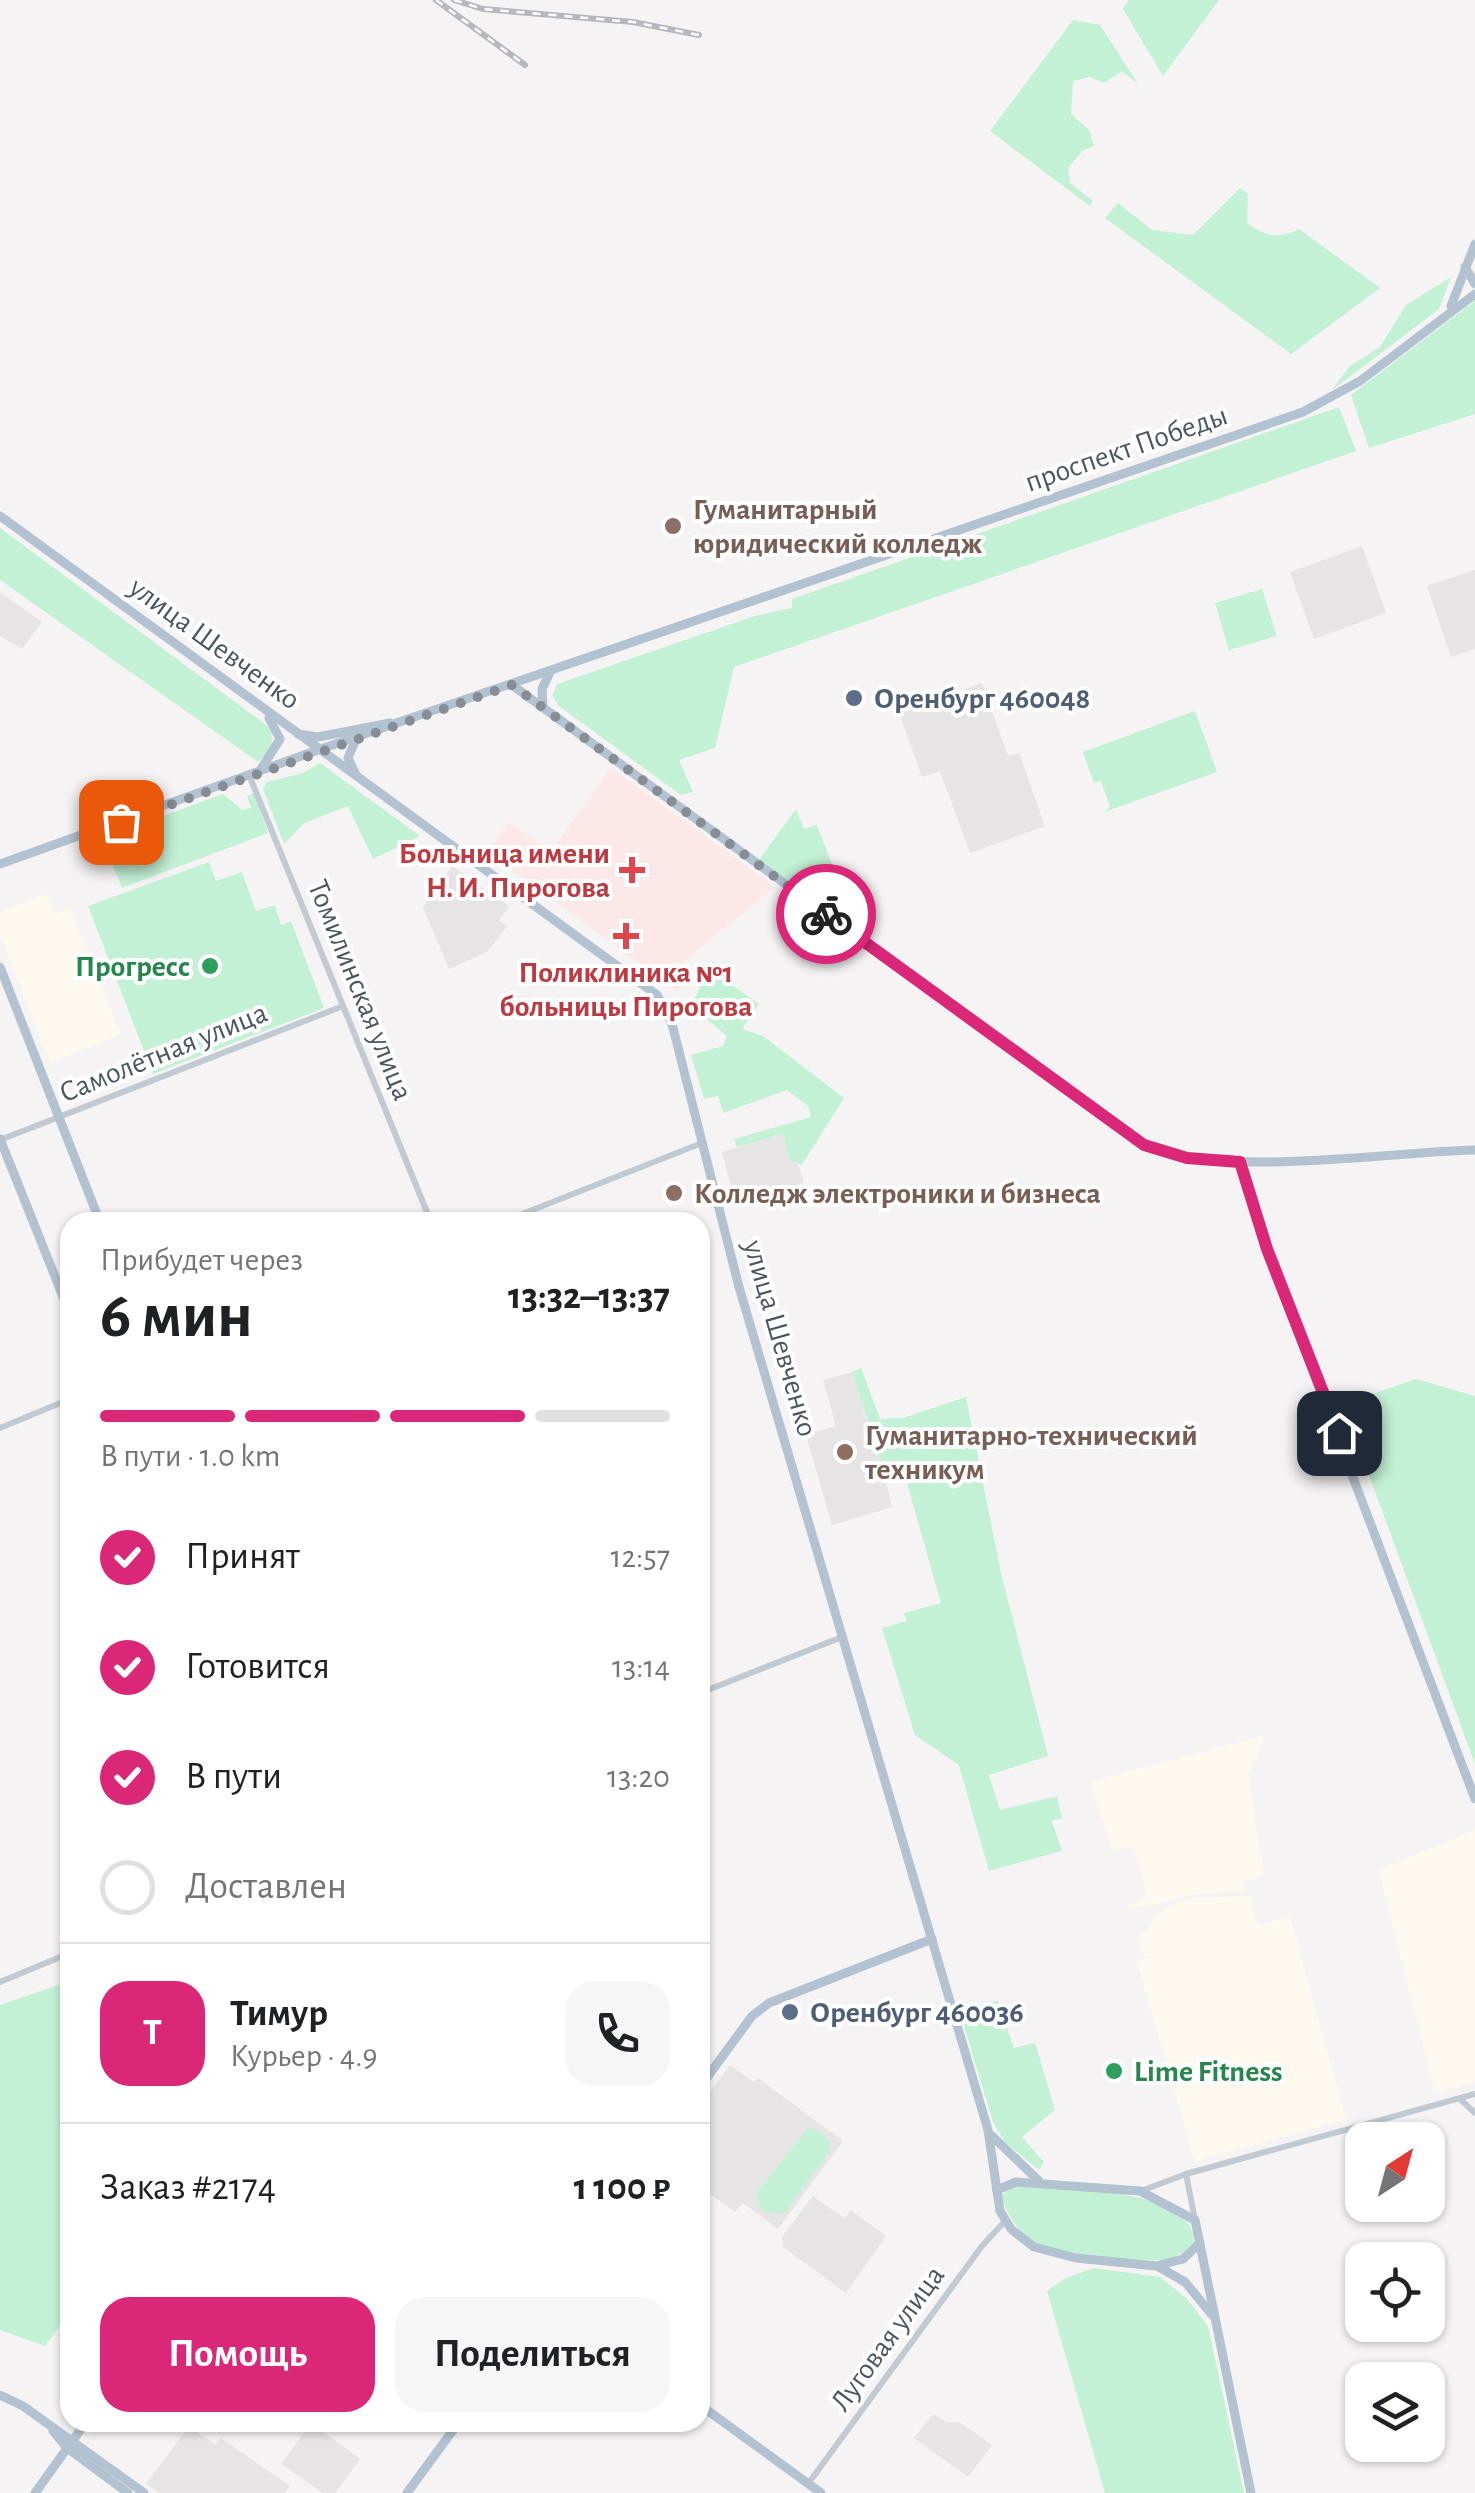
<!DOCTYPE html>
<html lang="ru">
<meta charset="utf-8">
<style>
:root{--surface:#fff;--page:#f6f6f6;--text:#202124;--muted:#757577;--line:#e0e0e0;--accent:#db2777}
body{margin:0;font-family:"Alegreya Sans",sans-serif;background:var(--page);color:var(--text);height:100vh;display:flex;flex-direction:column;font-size:38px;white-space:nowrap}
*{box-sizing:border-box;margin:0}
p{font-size:32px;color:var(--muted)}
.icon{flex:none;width:55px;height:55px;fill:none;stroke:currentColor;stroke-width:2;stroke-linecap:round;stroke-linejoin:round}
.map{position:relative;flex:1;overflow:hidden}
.side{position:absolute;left:60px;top:1212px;width:650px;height:1220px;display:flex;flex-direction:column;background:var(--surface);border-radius:30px;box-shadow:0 2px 8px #0004}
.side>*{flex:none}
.needle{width:65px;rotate:36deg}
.fabs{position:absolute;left:1345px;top:2122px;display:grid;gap:20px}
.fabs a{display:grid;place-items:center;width:100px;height:100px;border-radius:20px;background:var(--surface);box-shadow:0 2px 8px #0004;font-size:50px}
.pin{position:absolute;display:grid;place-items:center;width:85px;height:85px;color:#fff;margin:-42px;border-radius:20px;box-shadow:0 5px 15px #0006}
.courier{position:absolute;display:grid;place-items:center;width:100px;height:100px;margin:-50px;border:8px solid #db2777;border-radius:50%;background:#fff;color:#222;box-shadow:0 2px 12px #0007}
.overview em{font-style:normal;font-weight:700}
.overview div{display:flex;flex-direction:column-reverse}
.overview{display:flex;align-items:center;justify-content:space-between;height:170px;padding:0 40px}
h1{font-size:65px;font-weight:700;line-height:75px}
.bar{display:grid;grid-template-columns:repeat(4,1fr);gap:15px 10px;align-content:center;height:120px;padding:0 40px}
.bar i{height:12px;border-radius:8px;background:var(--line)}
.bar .current{background:var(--accent)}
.bar p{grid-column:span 4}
.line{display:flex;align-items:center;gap:25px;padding:0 40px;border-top:2px solid var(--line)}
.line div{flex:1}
.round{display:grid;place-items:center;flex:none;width:105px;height:105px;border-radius:30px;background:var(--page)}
ol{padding:0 40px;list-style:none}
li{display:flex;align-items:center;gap:30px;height:110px}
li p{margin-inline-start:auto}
li .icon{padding:10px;border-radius:50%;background:var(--accent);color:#fff;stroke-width:4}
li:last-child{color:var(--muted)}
li i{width:55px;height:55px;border:5px solid var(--line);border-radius:50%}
.action{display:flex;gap:20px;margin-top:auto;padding:20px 40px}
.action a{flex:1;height:115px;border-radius:30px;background:var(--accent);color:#fff;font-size:40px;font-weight:700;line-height:115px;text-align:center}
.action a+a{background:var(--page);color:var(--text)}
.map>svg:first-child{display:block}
.commercial{fill:#fdf9ef}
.education{fill:#e6e4e5}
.medical{fill:#fce8e6}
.green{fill:#c3f1d5}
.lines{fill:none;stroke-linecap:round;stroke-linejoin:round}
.minor{stroke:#c1cad2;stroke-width:6}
.major{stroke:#b3c2d1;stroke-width:9}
.rail-casing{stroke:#b5b8bd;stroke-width:6}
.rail{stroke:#fff;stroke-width:2.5;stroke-dasharray:8;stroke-linecap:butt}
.done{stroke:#868d94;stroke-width:10;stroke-dasharray:0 18}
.route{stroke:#db2777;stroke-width:12}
.education-dot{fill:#8d6e63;stroke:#fff;stroke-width:4}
.service-dot{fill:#5c6f8a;stroke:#fff;stroke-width:4}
.health-dot{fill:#e0444e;stroke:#fff;stroke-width:4}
.leisure-dot{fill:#2e9e5b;stroke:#fff;stroke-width:4}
.labels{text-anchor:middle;stroke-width:8;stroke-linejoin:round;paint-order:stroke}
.street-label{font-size:30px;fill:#4a5661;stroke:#fff}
.education-label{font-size:30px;font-weight:bold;fill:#785e54;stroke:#fff;text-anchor:start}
.service-label{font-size:30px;font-weight:bold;fill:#4e5e75;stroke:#fff;text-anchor:start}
.health-label{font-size:30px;font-weight:bold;fill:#be3a42;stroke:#fff;text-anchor:end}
.leisure-label{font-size:30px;font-weight:bold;fill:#27864d;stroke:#fff;text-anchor:end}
</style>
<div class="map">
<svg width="1475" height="2493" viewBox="0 0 1475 2493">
<rect width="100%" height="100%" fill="#f5f3f3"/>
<g class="commercial">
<polygon points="47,894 55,914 70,909 121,1034 50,1063 0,936 0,912"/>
<polygon points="1266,1735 1248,1776 1265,1876 1244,1881 1245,1891 1196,1894 1129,1910 1128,1905 1148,1899 1133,1846 1112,1851 1090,1782"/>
<polygon points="1475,1830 1475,2082 1435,2093 1379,1870"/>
<polygon points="1250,1896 1258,1925 1290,1917 1346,2119 1195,2161 1137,1962 1155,1955 1144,1958 1137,1935 1147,1932 1154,1916 1172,1905 1194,1898"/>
</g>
<g class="education">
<polygon points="1362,546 1386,613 1314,639 1290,572"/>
<polygon points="1475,570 1475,649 1451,657 1427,586"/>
<polygon points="0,592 42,622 22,649 0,636"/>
<polygon points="982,683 1008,756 1019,753 1045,826 970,853 940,771 922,777 899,713"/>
<polygon points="452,866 509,906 499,920 507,927 487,952 449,969 423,907"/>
<polygon points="783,1134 790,1162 797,1160 804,1183 735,1201 722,1152"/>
<polygon points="852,1372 868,1425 873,1427 892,1507 832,1525 806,1435 836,1426 823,1380"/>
<polygon points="730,2065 754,2082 758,2078 843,2141 778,2229 743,2203 735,2212 700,2187 700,2106"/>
<polygon points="813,2196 844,2218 851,2210 886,2236 846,2293 783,2247 782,2237"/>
<polygon points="933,2414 946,2422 961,2423 992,2445 968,2477 914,2438"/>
<polygon points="311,2423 360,2459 335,2493 323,2493 281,2464"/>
<polygon points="189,2426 215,2445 221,2438 290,2486 285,2493 159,2493 146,2484"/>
</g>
<polygon class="medical" points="611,768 775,887 680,964 692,974 677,991 488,852 509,822 551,851"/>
<g class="green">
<polygon points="1129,0 1219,0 1163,76 1123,9"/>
<polygon points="1073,20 1100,25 1138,84 1122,71 1104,83 1090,77 1073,81 1071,114 1089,130 1094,146 1083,150 1068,168 1070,183 1093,201 1090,206 990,131"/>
<path d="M 1240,188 L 1248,194 L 1247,223 C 1266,236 1278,240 1299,229 L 1380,288 L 1291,354 L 1105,218 L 1118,203 L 1152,230 L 1193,235 Z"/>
<polygon points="1451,277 1439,309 1331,391 1350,366 1380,347 1406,305"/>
<polygon points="1475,301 1475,414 1369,448 1351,395"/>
<polygon points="1339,407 1356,451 734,667 715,748 679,760 693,792 681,795 559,706 552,695 557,684 755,616 792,608 792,599"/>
<path d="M 0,528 L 269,727 C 276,744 270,750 258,762 L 0,580 Z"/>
<polygon points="1262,589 1277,636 1229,650 1215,603"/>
<polygon points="1195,711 1217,772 1104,812 1110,807 1101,781 1094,783 1083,752"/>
<polygon points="320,763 420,836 373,859 348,806 304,823 284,844 263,789 267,782 303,773"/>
<polygon points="254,793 268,833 122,888 102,838 223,794 242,810 251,808 247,796"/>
<polygon points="796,809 804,829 817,825 843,893 815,901 759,860"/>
<polygon points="209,862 216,881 242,872 256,911 275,905 281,925 291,921 324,1008 153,1074 88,906"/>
<polygon points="713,961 727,973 723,979 759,1004 742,1029 763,1036 844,1098 801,1166 797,1161 790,1162 783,1134 737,1147 734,1139 811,1117 808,1106 787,1090 723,1113 718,1096 704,1099 691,1055 723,1046 727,1036 691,1006"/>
<polygon points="861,1368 880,1419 903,1418 966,1397 1001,1573 1048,1756 989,1775 1000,1810 1057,1796 1062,1818 1052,1821 1062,1851 989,1871 959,1765 915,1735 882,1628 907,1621 904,1613 941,1603 902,1465 883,1469 852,1372"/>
<polygon points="1416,1379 1475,1396 1475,1764 1343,1404"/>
<polygon points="70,1981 70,2311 45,2346 0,2330 0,2005"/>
<polygon points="998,2001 1014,2048 1035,2043 1055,2110 1022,2137 1044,2162 1039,2170 1005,2142 993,2122 959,2009"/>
<polygon points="808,2128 821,2132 830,2143 828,2154 784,2213 765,2212 757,2203 757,2192"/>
<path d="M 1015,2186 C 1054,2189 1194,2185 1194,2242 C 1187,2250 1179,2256 1169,2259 C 1146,2265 1059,2255 1037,2244 C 1020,2236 1006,2213 1001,2195 Z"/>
<polygon points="1094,2268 1160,2277 1187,2299 1208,2326 1244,2493 1105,2493 1047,2291 1064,2279"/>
</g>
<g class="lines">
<g class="minor">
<polyline points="249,775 431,1222"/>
<polyline points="0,1140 343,1006"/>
<polyline points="502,1222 702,1143"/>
<polyline points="0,1428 70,1399"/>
<polyline points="700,1693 842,1637"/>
<polyline points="0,1982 70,1953"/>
<polyline points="1460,2099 1475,2113"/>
<polyline points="1186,2174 1195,2220"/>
<polyline points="1141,2191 1186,2174 1475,2094"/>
<polyline points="808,2484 982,2246 1005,2221"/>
</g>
<g class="major">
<polyline points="1465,267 1475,284"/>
<polyline points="1451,306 1475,244"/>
<polyline points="0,516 657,995 672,1024 739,1287 988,2130 1000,2211 1011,2229 1034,2247 1076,2258 1156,2266 1183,2259 1200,2243"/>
<path d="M 512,685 L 1144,1145 C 1226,1179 1383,1152 1475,1150"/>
<polyline points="543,708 542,689 550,672"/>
<polyline points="298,734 318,737 390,723"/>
<polyline points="261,769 280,739 269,718"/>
<polyline points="356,775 348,758 357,737"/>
<polyline points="0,864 318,750 1303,412 1360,381 1475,294"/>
<polyline points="0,967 100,1222"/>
<polyline points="0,1139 70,1314"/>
<polyline points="1240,1162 1272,1264 1475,1799"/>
<polyline points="700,2087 752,2016 769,2003 932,1939"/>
<polyline points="992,2136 1039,2181"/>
<polyline points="997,2190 1016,2182 1140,2191 1195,2220 1251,2493"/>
<polyline points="1159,2267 1185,2282 1213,2316"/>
<polyline points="0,2395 23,2406 144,2493"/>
<polyline points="700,2405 821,2493"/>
<polyline points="53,2431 67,2448 128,2493"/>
<polyline points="35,2493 86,2422"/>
<polyline points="407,2493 459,2422"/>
</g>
<defs>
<g id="rail">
<polyline points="436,0 525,65"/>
<polyline points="454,0 483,9 633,22 699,35"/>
</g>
</defs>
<use href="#rail" class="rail-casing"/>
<use href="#rail" class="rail"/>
</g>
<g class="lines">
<polyline class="done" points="121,822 512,685 826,914"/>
<polyline class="route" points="826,914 1144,1145 1187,1158 1240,1162 1267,1249 1339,1433"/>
</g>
<g class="education-dot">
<circle cx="673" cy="526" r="10"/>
<circle cx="674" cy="1193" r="10"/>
<circle cx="845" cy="1452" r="10"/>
</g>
<g class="service-dot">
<circle cx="854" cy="698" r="10"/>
<circle cx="790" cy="2012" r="10"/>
</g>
<g class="health-dot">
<path d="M627 855h10v10h10v10h-10v10h-10v-10h-10v-10h10z"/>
<path d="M621 921h10v10h10v10h-10v10h-10v-10h-10v-10h10z"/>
</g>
<g class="leisure-dot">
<circle cx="210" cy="966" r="10"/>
<circle cx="1114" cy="2071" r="10"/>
</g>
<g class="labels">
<g class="street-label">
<text transform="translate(1126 448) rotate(-19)" y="10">проспект Победы</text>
<text transform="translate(215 643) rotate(36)" y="10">улица Шевченко</text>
<text transform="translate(361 990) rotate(68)" y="10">Томилинская улица</text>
<text transform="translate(163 1052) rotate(-22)" y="10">Самолётная улица</text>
<text transform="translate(781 1338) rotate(74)" y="10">улица Шевченко</text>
<text transform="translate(887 2338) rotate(-54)" y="10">Луговая улица</text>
</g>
<g class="education-label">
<text x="693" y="519">Гуманитарный<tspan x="693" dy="34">юридический колледж</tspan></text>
<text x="694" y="1203">Колледж электроники и бизнеса</text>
<text x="865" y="1445">Гуманитарно-технический<tspan x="865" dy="34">техникум</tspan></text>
</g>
<g class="service-label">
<text x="874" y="708">Оренбург 460048</text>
<text x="810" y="2022">Оренбург 460036</text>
</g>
<g class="health-label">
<text x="610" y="863">Больница имени<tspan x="610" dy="34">Н. И. Пирогова</tspan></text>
<text x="626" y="982" text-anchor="middle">Поликлиника №1<tspan x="626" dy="34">больницы Пирогова</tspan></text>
</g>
<g class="leisure-label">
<text x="190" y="976">Прогресс</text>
<text x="1134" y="2081" text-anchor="start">Lime Fitness</text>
</g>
</g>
</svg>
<div class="fabs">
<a><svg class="needle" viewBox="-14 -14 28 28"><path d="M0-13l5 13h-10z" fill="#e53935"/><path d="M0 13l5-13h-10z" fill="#757577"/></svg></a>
<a><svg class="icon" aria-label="locate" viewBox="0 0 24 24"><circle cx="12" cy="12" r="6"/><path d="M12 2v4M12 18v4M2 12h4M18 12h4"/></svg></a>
<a><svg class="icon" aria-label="layers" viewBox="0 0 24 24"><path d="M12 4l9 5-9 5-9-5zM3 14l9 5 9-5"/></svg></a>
</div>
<div class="pin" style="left:121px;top:822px;background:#ea580c"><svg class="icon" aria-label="bag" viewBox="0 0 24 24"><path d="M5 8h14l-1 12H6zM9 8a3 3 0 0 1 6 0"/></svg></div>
<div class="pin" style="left:1339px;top:1433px;background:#1f2937"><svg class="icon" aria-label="home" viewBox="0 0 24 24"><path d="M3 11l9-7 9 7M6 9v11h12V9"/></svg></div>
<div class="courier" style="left:826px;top:914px"><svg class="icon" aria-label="bike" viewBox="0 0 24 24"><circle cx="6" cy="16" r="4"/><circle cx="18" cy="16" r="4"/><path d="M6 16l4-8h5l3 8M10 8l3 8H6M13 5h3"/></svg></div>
<section class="side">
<div class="overview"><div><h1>6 мин</h1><p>Прибудет через</p></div><em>13:32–13:37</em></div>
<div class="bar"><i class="current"></i><i class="current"></i><i class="current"></i><i></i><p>В пути · 1.0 km</p></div>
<ol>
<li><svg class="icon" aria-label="check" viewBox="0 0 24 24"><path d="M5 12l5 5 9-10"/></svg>Принят<p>12:57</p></li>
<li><svg class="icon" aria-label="check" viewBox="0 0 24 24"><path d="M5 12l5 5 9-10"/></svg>Готовится<p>13:14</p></li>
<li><svg class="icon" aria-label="check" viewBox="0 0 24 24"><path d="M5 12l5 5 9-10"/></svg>В пути<p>13:20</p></li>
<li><i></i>Доставлен</li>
</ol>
<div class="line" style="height:180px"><b class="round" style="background:var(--accent);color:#fff">Т</b><div><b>Тимур</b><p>Курьер · 4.9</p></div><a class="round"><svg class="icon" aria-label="phone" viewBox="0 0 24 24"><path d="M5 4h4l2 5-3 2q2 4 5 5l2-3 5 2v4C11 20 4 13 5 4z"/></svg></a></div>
<div class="line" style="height:130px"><div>Заказ #2174</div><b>1 100 ₽</b></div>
<div class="action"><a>Помощь</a><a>Поделиться</a></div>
</section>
</div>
